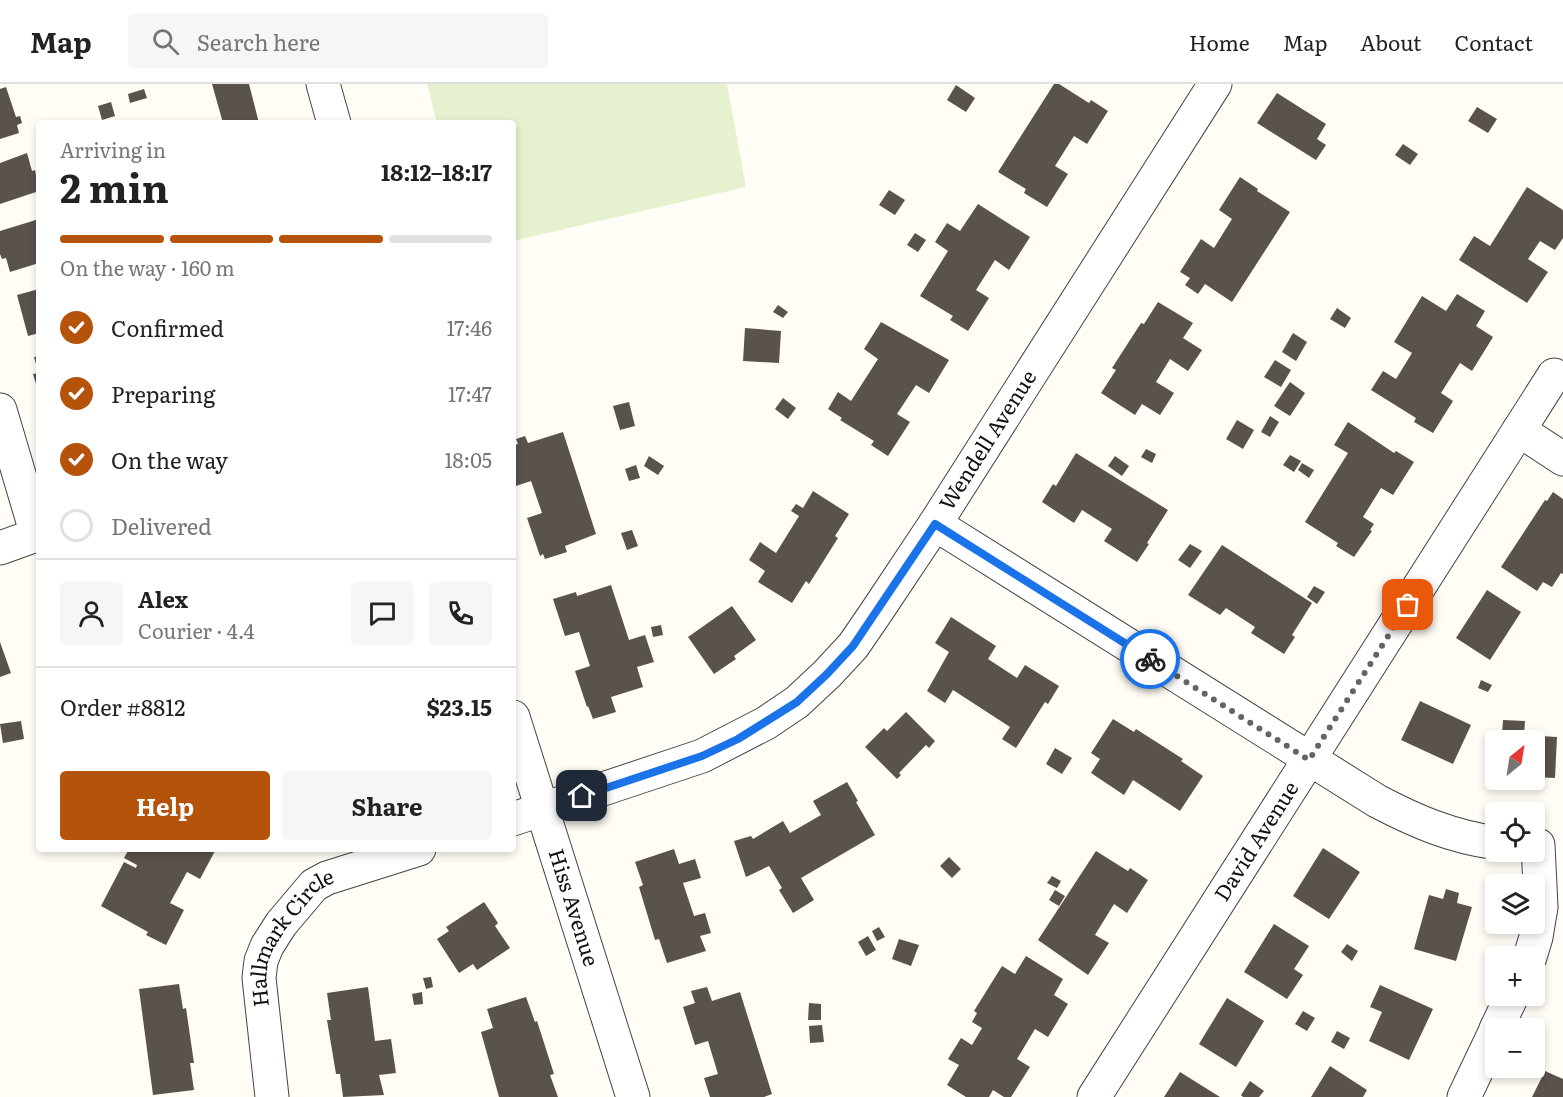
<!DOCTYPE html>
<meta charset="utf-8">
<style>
:root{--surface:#fff;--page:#f6f6f6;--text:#222;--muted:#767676;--line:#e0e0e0;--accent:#b45309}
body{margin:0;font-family:Literata,serif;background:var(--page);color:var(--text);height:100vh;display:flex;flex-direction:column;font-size:22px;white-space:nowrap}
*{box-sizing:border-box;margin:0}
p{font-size:20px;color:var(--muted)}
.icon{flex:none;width:33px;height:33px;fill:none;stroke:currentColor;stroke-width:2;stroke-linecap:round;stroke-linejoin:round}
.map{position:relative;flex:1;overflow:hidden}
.drawer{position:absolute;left:36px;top:36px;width:480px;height:732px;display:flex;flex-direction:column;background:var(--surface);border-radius:6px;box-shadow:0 3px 9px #0003}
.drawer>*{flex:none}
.needle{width:39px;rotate:30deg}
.controls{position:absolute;left:1485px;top:646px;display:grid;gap:12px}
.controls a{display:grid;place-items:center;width:60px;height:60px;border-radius:6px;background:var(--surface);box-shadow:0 3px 9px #0003;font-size:30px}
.pin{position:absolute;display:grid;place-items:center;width:51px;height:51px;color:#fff;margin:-26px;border-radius:12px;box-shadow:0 3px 9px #0006}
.courier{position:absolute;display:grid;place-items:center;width:60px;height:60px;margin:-30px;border:4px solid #1a73e8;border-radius:50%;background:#fff;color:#222;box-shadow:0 2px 8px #0007}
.overview em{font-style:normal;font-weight:700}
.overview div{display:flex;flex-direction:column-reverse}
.overview{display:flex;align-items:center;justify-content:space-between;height:102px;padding:0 24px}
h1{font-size:39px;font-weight:700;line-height:45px}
.bar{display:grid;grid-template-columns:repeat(4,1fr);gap:9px 6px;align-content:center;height:72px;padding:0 24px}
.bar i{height:8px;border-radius:4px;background:var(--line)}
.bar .selected{background:var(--accent)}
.bar p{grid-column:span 4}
.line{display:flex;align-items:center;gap:15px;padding:0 24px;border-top:2px solid var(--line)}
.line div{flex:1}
.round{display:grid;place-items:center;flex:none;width:63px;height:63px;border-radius:6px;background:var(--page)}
ol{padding:0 24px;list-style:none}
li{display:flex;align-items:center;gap:18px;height:66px}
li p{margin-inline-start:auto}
li .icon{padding:6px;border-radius:50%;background:var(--accent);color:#fff;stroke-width:4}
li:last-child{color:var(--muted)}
li i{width:33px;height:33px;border:3px solid var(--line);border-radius:50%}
.primary-button{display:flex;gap:12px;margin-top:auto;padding:12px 24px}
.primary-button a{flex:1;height:69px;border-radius:6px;background:var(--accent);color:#fff;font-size:24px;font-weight:700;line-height:69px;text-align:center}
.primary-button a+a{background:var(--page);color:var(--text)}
header{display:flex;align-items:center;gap:36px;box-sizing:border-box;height:84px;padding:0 30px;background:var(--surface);border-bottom:2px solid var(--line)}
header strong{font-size:28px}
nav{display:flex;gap:33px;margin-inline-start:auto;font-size:21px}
.search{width:420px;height:54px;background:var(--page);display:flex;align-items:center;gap:15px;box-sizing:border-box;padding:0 21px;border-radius:6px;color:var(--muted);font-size:22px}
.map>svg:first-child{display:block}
.pitch{fill:#e6f2cf}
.building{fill:#5a524d}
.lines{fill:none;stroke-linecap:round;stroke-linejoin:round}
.minor-casing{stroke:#444;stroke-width:35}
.minor{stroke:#fff;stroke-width:33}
.done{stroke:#646461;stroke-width:6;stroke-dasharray:0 10.8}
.route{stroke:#1a73e8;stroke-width:8}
.labels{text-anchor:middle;stroke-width:6;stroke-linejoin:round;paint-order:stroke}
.street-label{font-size:21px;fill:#111;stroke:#fff}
</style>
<header>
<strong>Map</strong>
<div class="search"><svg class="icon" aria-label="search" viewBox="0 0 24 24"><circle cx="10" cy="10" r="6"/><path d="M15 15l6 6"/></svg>Search here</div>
<nav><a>Home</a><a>Map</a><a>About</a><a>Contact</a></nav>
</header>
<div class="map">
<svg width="1563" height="1013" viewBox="0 0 1563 1013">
<rect width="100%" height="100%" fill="#fffdf5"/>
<polygon class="pitch" points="427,0 727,0 746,103 513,157 513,39 437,39"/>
<g class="building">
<polygon points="212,0 249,0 259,39 223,39"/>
<polygon points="1054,0 1059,0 1089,19 1091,16 1108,27 1087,60 1074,52 1055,82 1068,90 1047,123 1024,109 1026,105 998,88"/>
<polygon points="956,1 975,14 966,28 947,16"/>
<polygon points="6,3 16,33 20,32 22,39 17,41 19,49 0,55 0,5"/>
<polygon points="144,5 147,14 130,19 128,10"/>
<polygon points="1277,9 1326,40 1317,55 1326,61 1316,76 1257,39"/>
<polygon points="111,18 115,32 102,36 98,22"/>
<polygon points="1477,23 1497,35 1488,49 1468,37"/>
<polygon points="1403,60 1418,70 1410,81 1395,71"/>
<polygon points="27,69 32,87 35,86 39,107 0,120 0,79"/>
<polygon points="1240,93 1258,105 1257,107 1290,128 1232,218 1205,200 1198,210 1185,201 1190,194 1180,188 1201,155 1214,164 1232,135 1219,126"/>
<polygon points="1527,103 1563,126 1563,154 1555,166 1540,157 1528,175 1548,188 1527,219 1459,176 1474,152 1490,162"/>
<polygon points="889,106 905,116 895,131 879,121"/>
<polygon points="978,120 1030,153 1009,186 995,176 976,206 989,214 968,247 950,236 953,232 920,212 948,167 935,158 947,139 960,147"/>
<polygon points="39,135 39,179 10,188 6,174 2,175 0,170 0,147"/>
<polygon points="915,149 926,156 918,168 907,161"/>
<polygon points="39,205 39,249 28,252 17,211"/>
<polygon points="1457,210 1485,227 1476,242 1493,253 1472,287 1460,279 1441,309 1453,317 1433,349 1414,338 1416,334 1371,306 1383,287 1396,295 1412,269 1394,258 1422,212 1446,227"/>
<polygon points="1158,218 1193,239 1183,254 1202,266 1188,287 1170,275 1156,298 1174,309 1160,331 1142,320 1135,331 1101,309 1116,286 1112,284 1141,239 1144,240"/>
<polygon points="778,221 788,228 783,234 773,228"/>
<polygon points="1337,224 1351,234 1345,244 1330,235"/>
<polygon points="881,238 949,276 929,309 916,301 897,330 910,338 888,372 871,361 874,357 840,336 842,334 828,325 838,308 851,317 878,275 864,265"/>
<polygon points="745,244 781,247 779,279 743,277"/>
<polygon points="1293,249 1307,258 1296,277 1282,268"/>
<polygon points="39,272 39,287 38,287 34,273"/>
<polygon points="1275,276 1291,286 1281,303 1264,293"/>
<polygon points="39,289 39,299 36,300 33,290"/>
<polygon points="1290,298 1305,309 1290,332 1274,322"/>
<polygon points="783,314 796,324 788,335 775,325"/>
<polygon points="629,318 635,342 620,346 613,322"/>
<polygon points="1270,332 1279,338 1270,353 1261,348"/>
<polygon points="1237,336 1254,346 1243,365 1226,355"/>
<polygon points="1348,338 1394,369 1396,367 1414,378 1393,411 1381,404 1363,433 1374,440 1370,446 1372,447 1354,473 1336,462 1338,459 1305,438 1348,369 1334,361"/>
<polygon points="563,348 596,450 565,462 567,468 545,475 543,470 540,472 527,434 542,429 531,397 516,402 513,393 513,361 518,360 516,355 525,352 528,359"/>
<polygon points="1146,365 1156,370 1152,379 1141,373"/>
<polygon points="1076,369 1168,426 1147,459 1149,460 1137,478 1104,457 1112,445 1082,426 1074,439 1042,418 1053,400 1056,402"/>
<polygon points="1290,371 1301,377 1294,388 1283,381"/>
<polygon points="649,372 664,382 658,391 644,382"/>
<polygon points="1115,372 1129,382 1122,392 1108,382"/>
<polygon points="1302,379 1314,386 1309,394 1298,386"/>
<polygon points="636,381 640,394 629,397 625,385"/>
<polygon points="813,407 849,430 835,452 838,454 809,500 806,497 792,519 758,498 765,487 749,476 760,458 776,469 799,432 791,427 796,420 803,424"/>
<polygon points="1553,408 1563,415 1563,490 1561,489 1552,503 1543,498 1537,507 1501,483 1545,416 1547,417"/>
<polygon points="632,446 638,462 627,466 621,449"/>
<polygon points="1190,460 1202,467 1190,484 1178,476"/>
<polygon points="1222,461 1312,519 1292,551 1295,553 1284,570 1251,549 1255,543 1226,524 1220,531 1188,511"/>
<polygon points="611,501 629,556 645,551 654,578 637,583 643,603 611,613 616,628 593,635 588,622 587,623 575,587 590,582 579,548 565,552 553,515 576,508 577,512"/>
<polygon points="1314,502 1325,508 1317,520 1307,513"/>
<polygon points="1487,506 1521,528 1490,576 1456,554"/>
<polygon points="732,522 756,556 734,572 736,575 714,590 688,553"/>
<polygon points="951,533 996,562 988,575 1017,594 1025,581 1059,602 1048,620 1045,618 1016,664 1002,655 1010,643 953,606 945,619 927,607 949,568 935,559"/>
<polygon points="661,541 663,551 653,553 651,543"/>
<polygon points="0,558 11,589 0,593"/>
<polygon points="1481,596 1492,601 1488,608 1478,604"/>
<polygon points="1420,617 1471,641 1453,680 1401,656"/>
<polygon points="906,628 935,657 929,664 926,661 899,689 901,691 897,695 865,663 884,644 887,647"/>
<polygon points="1113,635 1134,648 1136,645 1183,675 1181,677 1203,692 1180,727 1133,696 1124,711 1091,689 1100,675 1091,669"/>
<polygon points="1503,636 1525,637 1524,651 1557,653 1555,694 1534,693 1534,657 1497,657 1498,650 1502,650"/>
<polygon points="21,637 24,655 3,659 0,640"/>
<polygon points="1055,664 1072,674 1062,690 1046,680"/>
<polygon points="847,698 858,717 856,718 875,751 801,794 814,816 793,829 779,806 782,804 769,782 746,793 734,757 751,752 753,755 783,737 790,749 821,731 813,717"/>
<polygon points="1323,764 1360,788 1329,835 1293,812"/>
<polygon points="129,765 216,765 200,795 187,788 170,819 184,826 166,861 146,851 148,848 101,822 124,778 136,784 137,781 124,774"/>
<polygon points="674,765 679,780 695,775 701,794 683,799 694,832 705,829 711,849 700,852 706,867 667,879 659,855 655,856 639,803 643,801 635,778"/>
<polygon points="1096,767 1128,787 1130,784 1148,796 1127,829 1114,820 1095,851 1109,859 1088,891 1038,856"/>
<polygon points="949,773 961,785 952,794 940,782"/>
<polygon points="1052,792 1061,797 1057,804 1047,799"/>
<polygon points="1446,805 1459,809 1457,819 1472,823 1456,877 1414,865 1429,811 1443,815"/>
<polygon points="1055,806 1065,812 1059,822 1049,816"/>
<polygon points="484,818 498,839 495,842 510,864 477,886 473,880 459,889 437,855 449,847 446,843"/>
<polygon points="1274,840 1309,862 1294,885 1303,891 1287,915 1244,888"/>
<polygon points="879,843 885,853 877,857 872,847"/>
<polygon points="868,852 876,866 866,872 858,858"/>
<polygon points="899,855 919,861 911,882 892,875"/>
<polygon points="1347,860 1358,867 1352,877 1341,868"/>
<polygon points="1026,872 1063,895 1054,911 1068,920 1048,953 1035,945 1017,975 1030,983 1011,1013 1004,1013 993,1006 989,1013 966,1013 947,1001 959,981 948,975 961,954 972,961 982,944 972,938 977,929 974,927 1002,882 1015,890"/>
<polygon points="431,893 433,903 426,905 423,894"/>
<polygon points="179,900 183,925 186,924 194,979 190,979 194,1006 153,1011 139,905"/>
<polygon points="1380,901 1433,925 1409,976 1369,957 1382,928 1370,923"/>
<polygon points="368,903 375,957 391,955 396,989 379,991 384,1011 343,1013 340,990 336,990 327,936 331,936 327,909"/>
<polygon points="707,903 712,917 740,908 772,1010 764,1013 710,1013 704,994 718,990 708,957 695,961 683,923 695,919 691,907"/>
<polygon points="422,908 423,920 414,921 412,910"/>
<polygon points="526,913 535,938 537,937 554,990 550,991 558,1013 499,1013 481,948 493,944 487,925"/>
<polygon points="1227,914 1264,937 1236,983 1199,960"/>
<polygon points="809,919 821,920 821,936 808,936"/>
<polygon points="1303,927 1315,934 1307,947 1295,940"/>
<polygon points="822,941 824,958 810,959 809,942"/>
<polygon points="1337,947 1350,954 1344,965 1331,958"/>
<polygon points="1330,982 1367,1006 1363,1013 1311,1013"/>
<polygon points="1545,987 1563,995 1563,1013 1532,1013"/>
<polygon points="1180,988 1220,1013 1164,1013"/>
<polygon points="1250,997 1264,1007 1259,1013 1243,1013 1241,1011"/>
</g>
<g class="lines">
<defs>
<g id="minor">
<polyline points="323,0 334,39"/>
<polyline points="0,326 37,451"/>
<polyline points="1519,346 1563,375"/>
<path d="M 935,440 L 1377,717 C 1417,738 1450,752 1496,759"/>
<polyline points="0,464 39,450"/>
<path id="s1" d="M 513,633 L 633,1013"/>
<path id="s2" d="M 513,735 L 702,672 L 766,639 L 797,618 L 827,590 L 853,562 L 875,530 L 935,440 L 1215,0"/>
<polyline points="1530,873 1536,853 1541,823 1538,761"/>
<polyline points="1496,945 1512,912"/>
<path id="s3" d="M 272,1013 L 259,894 L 261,877 L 267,862 L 281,840 L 314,801 L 327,794 L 419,765"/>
<path id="s4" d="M 1094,1013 L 1554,291"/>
<polyline points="1464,1013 1496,946"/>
</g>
</defs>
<use href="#minor" class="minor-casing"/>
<use href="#minor" class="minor"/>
</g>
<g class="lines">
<polyline class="done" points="1150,575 1309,676 1408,521"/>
<polyline class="route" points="582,712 702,672 738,655 797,618 827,590 853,562 935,440 1150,575"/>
</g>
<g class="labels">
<g class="street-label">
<text dy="7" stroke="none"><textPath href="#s2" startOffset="634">Wendell Avenue</textPath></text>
<text dy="7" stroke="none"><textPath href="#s4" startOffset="303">David Avenue</textPath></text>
<text dy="7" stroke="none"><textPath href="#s1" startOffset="200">Hiss Avenue</textPath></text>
<text dy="7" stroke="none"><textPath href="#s3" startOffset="171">Hallmark Circle</textPath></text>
</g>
</g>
</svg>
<div class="controls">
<a><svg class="needle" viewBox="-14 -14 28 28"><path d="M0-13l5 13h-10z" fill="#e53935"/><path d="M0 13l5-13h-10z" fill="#767676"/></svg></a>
<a><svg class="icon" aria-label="locate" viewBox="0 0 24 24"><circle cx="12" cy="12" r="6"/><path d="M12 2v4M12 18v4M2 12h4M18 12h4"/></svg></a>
<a><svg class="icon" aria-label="layers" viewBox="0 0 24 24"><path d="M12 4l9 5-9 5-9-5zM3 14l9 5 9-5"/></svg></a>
<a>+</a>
<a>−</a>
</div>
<div class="pin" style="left:1408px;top:521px;background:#ea580c"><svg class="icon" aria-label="bag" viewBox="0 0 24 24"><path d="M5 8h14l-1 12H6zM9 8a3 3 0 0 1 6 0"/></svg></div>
<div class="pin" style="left:582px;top:712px;background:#1f2937"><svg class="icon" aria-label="home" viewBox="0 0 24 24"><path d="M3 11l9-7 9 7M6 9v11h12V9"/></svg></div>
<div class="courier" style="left:1150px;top:575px"><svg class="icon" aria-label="bike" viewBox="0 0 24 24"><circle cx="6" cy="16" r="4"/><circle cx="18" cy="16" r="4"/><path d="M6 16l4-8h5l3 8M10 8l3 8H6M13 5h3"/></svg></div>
<section class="drawer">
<div class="overview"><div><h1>2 min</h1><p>Arriving in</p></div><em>18:12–18:17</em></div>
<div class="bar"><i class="selected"></i><i class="selected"></i><i class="selected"></i><i></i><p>On the way · 160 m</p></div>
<ol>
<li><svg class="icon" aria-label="check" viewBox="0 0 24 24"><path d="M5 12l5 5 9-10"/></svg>Confirmed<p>17:46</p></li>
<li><svg class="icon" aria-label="check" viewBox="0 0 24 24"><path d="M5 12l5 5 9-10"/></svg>Preparing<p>17:47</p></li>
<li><svg class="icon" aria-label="check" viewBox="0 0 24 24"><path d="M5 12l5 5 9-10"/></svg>On the way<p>18:05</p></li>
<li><i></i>Delivered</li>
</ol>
<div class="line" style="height:108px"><a class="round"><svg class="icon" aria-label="person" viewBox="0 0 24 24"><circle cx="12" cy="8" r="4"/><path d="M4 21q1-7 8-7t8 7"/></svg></a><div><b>Alex</b><p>Courier · 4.4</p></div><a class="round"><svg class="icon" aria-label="chat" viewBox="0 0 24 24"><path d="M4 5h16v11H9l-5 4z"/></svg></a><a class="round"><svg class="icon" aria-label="phone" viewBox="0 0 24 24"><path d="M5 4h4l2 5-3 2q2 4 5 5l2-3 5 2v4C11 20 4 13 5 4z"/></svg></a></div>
<div class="line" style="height:78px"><div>Order #8812</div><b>$23.15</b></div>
<div class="primary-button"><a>Help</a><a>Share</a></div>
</section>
</div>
